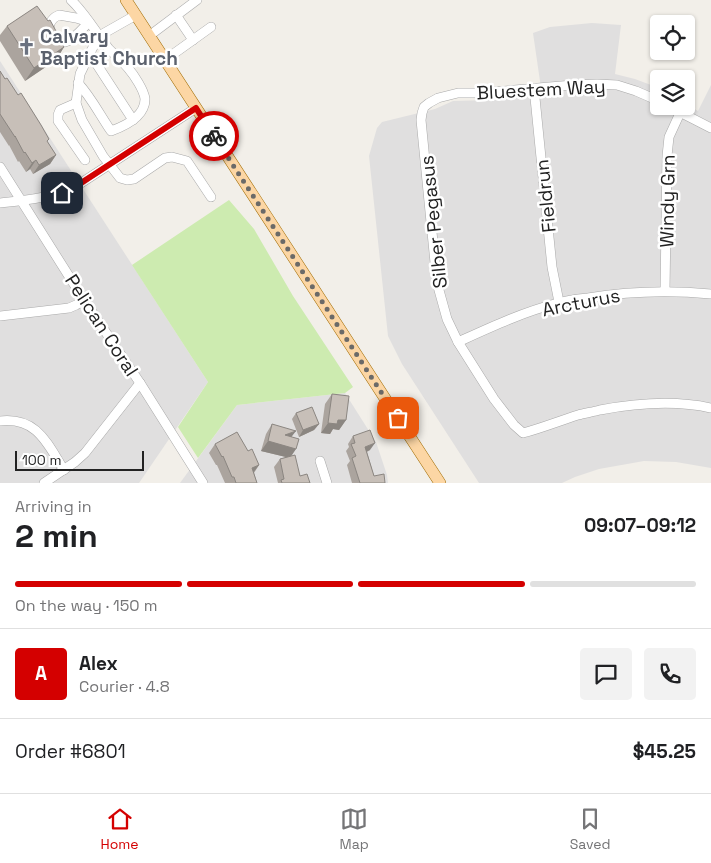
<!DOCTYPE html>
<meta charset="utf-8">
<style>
:root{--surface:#fff;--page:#f2f2f2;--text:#202124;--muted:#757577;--line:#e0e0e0;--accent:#d40000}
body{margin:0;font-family:"Space Grotesk",sans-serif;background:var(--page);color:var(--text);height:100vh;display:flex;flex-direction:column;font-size:19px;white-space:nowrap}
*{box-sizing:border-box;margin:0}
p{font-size:16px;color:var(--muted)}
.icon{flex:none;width:28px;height:28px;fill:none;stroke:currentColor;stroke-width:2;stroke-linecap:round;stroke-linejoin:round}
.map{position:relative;height:483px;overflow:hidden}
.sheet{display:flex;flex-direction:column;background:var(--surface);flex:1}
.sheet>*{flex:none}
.buttons{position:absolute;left:650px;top:15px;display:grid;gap:10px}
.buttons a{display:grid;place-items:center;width:45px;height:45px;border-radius:5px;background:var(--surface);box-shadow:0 1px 4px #0004;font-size:25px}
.scale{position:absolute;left:15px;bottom:12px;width:129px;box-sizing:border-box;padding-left:5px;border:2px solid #222;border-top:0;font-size:14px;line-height:18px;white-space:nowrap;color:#222;-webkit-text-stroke:4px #fff;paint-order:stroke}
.pin{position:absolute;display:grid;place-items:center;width:42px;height:42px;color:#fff;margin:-21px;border-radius:10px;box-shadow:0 2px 8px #0006}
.courier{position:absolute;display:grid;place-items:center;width:50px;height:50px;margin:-25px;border:4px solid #d40000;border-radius:50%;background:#fff;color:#222;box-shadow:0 1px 6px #0007}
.headline em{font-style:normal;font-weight:600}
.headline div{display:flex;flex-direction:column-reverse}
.headline{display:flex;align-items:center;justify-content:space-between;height:85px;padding:0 15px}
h1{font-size:32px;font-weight:600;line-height:38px}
.bar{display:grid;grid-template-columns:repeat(4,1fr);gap:8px 5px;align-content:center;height:60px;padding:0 15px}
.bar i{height:6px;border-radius:4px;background:var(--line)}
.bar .active{background:var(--accent)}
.bar p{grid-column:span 4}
.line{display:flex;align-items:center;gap:12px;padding:0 15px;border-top:1px solid var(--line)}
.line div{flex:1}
.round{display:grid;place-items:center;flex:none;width:52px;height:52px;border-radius:5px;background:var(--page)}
.tab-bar{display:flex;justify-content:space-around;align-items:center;height:70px;border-top:1px solid var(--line);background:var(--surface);font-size:14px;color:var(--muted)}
.tab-bar a{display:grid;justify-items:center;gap:2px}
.tab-bar .active{color:var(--accent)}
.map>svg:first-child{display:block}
.residential{fill:#e0dfdf}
.grass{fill:#cdebb0}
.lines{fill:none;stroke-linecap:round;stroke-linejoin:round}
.minor-casing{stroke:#a9a9a9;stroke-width:10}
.major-casing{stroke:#a06b00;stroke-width:12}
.minor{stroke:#fff;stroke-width:9}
.major{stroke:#fcd6a4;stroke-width:11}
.wall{fill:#aba49e}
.shaded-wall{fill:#8b8681}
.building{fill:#c7bfb8;stroke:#8b8681}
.done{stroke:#6b6a68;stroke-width:5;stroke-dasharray:0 9}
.route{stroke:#d40000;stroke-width:6}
.labels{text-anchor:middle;stroke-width:5;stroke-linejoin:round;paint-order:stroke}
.worship-label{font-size:19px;font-weight:bold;fill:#5b616d;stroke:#fff;text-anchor:start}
.street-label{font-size:19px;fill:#222;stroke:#fff}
</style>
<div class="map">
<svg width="711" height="483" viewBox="0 0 711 483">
<rect width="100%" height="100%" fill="#f2efe9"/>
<g class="residential">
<polygon points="592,23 621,25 615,74 635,79 659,88 659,106 686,106 686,104 698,111 711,85 711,468 676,462 644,461 599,469 575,477 562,483 479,483 402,364 388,336 369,156 377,128 382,122 435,109 453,101 489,100 542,95 533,33 550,27"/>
<polygon points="0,61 208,382 139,483 0,483"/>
<polygon points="345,393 376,442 387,475 388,483 180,483 237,405"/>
</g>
<polygon class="grass" points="229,200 254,229 293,296 353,387 345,393 237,405 198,458 178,427 208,382 132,265"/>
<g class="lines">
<defs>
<g id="minor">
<path d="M 71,0 C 86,14 96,33 109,49 C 115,55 122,61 128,68 C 134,75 144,90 145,99 C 145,117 125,126 111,131 C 100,115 91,97 78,83"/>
<path d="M 59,15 L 76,18 L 89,22 C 83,28 76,37 68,41 C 51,49 40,23 59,15 Z"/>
<polyline points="136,15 99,36 91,51 80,74 76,103 82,120 103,156 120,178 127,180 134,179 165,158 172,157 187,161 211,197"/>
<polyline points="176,15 193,40"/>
<polyline points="149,36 197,0"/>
<polyline points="90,54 133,120"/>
<polyline points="165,60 211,27"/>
<polyline points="534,88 552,267 559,302"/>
<path d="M 659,101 L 636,91 L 617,85 L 597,84 L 573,85 L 480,93 L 458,93 L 438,98 L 429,103 L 424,107 L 422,113 L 421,120 L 437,283 L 447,319 L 458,342 L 494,399 L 514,425 L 523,433 C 542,428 559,421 578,415 C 585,413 593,412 600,410 C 637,403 675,400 711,408"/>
<polyline points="76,103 60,110 58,115 58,121 85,160"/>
<polyline points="668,106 711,128"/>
<polyline points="0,167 84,300 140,383 203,483"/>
<path d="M 0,203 C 28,200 52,198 78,185 L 196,108"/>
<polyline points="665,291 667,156 669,137 680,113"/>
<polyline points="0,316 69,308 76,305 84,300"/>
<path d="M 458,342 C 491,327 523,312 558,303 C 568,300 578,299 588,298 C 630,291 669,290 711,294"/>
<path d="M 0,421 C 37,417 47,443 64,470"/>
<polyline points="320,461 327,483"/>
<polyline points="44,483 75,462 85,453 140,383"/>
</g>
<polyline id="major" points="126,0 440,483"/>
</defs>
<use href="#minor" class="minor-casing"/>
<use href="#major" class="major-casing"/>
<use href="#minor" class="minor"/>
<use href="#major" class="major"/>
</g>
<g class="wall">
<polygon points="7,26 55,33 64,47 56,60 25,81 0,41 0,35"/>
<polygon points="0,71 56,155 50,164 33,174 30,169 26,172 19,161 18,162 9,145 9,146 0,132"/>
<polygon points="332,394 346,420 339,430 333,429 330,434 321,433 325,404"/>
<polygon points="296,413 319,424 314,430 299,437 292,419"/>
<polygon points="272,424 292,437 291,456 300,476 310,483 278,483 274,467 280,459 286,457 261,451 266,434"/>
<polygon points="353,436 370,450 367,452 374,476 385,483 352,483 347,465 350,461 346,451 349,447 348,444"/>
<polygon points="215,444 248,451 259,465 254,473 257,483 225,483 217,465 216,465 209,453"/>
</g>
<g class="shaded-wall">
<polygon points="64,47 56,60 25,81 34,68"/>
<polygon points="56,155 50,164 33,174 39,165"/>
<polygon points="36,160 30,169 26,172 32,163"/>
<polygon points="338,420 346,420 339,430 333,429 330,434 321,433 328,423"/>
<polygon points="319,424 314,430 299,437 303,430"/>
<polygon points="296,431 289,440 296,449 290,458 261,451 268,441"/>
<polygon points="375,443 370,450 360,454 365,447"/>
<polygon points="259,465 253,473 252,468"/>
</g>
<g class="building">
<polygon points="37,6 48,21 50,20 56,31 55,32 64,47 34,68 7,26"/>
<polygon points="0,71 5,79 7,78 18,95 21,93 41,125 49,139 47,141 56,155 39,165 36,160 32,163 25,152 24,153 15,136 15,137 0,114"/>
<polygon points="332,394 349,396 346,420 338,420 337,424 328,423"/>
<polygon points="312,407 319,424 303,430 296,413"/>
<polygon points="272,424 296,431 285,435 299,439 296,449 268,441"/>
<polygon points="370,430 375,443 365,447 374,476 384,474 385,483 360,483 352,458 356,456 351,444 355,443 353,436"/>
<polygon points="237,432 248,451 252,449 259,465 252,468 257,483 236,483 234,477 232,477 223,456 222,457 215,444"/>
<polygon points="295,455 300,476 307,474 310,483 282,483 281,480 284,479 280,459"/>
</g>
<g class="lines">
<polyline class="done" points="214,136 398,418"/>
<polyline class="route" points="62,193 78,185 196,108 214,136"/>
</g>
<defs>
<symbol id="church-bare" viewBox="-9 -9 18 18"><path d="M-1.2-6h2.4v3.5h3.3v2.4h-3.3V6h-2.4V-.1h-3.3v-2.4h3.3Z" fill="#6b7280" stroke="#fff" stroke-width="2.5" paint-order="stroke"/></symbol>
</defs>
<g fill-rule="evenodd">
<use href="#church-bare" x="14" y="34" width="25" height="25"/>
</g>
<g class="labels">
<g class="worship-label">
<text x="40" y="43">Calvary<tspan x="40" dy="22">Baptist Church</tspan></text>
</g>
<g class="street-label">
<text transform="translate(541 89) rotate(-3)" y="7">Bluestem Way</text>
<text transform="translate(545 196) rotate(-96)" y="7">Fieldrun</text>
<text transform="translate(667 201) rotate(-89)" y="7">Windy Grn</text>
<text transform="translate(433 222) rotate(-96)" y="7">Silber Pegasus</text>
<text transform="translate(581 302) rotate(-11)" y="7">Arcturus</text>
<text transform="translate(102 325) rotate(57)" y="7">Pelican Coral</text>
</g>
</g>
</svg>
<div class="buttons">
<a><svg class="icon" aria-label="locate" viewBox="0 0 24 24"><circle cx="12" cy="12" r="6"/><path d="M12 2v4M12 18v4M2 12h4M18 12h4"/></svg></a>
<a><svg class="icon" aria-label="layers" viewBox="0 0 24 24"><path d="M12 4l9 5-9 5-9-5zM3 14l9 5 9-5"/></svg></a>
</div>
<div class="scale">100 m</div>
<div class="pin" style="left:398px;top:418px;background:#ea580c"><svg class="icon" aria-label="bag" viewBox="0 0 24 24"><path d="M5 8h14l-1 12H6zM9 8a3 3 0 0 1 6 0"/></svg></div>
<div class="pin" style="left:62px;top:193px;background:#1f2937"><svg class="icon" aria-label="home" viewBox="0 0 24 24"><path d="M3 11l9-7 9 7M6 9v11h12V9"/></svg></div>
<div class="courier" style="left:214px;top:136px"><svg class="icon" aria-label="bike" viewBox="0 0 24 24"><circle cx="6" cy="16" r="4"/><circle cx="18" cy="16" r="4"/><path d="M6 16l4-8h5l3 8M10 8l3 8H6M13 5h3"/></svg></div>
</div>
<section class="sheet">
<div class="headline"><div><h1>2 min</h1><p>Arriving in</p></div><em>09:07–09:12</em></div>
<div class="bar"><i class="active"></i><i class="active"></i><i class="active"></i><i></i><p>On the way · 150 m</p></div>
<div class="line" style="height:90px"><b class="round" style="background:var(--accent);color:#fff">A</b><div><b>Alex</b><p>Courier · 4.8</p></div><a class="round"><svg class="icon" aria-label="chat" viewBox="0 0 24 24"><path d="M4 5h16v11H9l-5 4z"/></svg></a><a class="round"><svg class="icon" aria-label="phone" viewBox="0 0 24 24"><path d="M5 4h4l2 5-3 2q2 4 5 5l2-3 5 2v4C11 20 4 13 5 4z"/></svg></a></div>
<div class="line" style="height:65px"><div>Order #6801</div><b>$45.25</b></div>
</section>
<nav class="tab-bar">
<a class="active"><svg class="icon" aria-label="home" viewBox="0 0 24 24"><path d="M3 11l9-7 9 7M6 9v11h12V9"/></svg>Home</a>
<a><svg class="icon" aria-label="map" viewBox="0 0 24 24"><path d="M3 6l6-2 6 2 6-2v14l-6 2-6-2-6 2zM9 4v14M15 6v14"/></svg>Map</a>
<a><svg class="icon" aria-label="saved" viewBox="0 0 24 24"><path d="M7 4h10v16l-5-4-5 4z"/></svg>Saved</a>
</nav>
